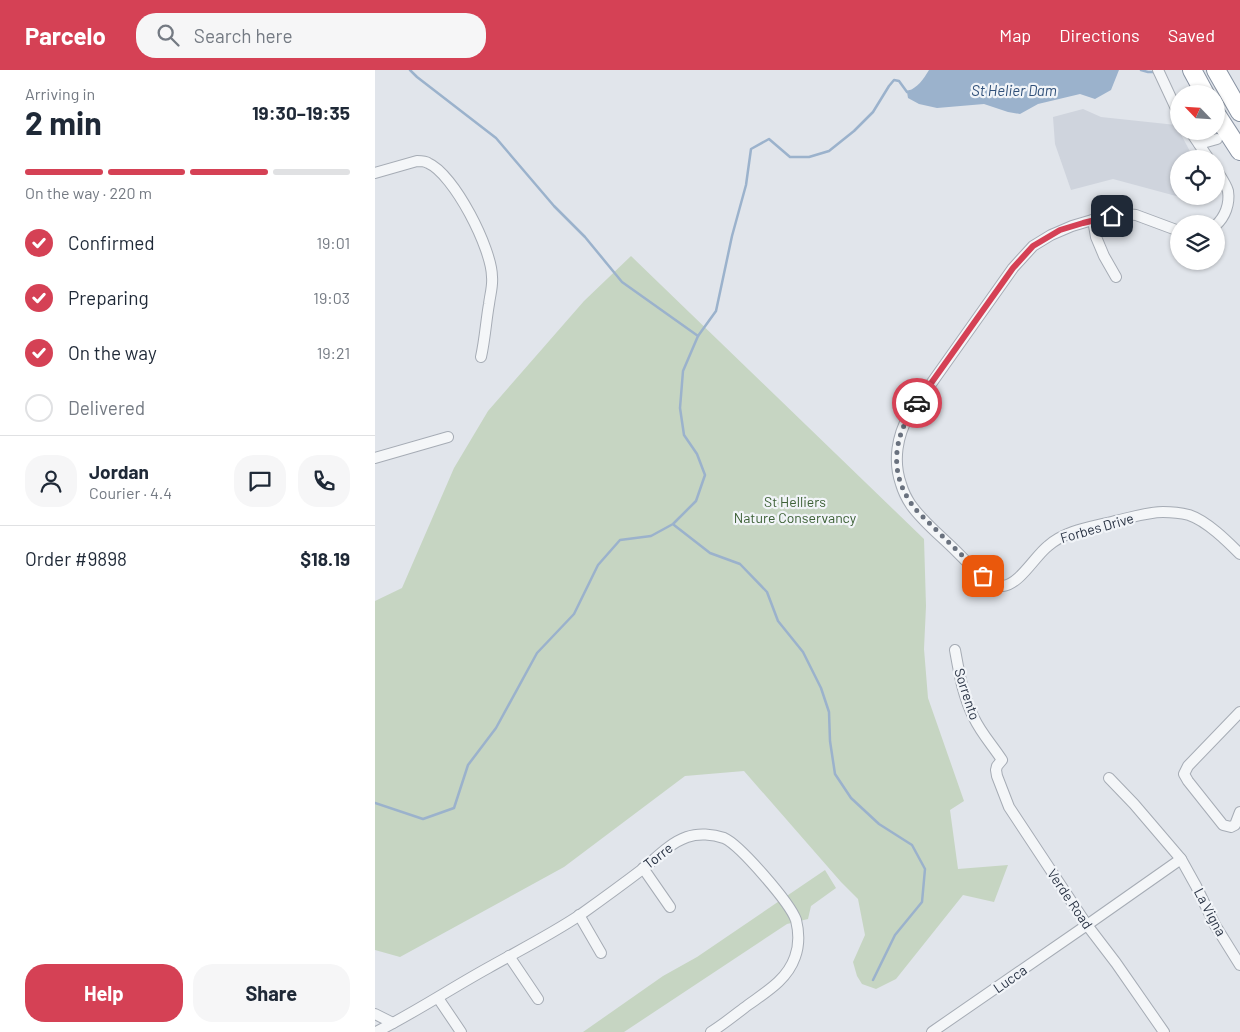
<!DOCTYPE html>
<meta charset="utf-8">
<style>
:root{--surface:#fff;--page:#f6f6f7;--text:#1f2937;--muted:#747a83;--line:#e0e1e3;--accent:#d54155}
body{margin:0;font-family:Barlow,sans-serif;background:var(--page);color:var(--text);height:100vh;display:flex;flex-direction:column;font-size:19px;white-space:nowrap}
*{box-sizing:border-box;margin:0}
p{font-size:16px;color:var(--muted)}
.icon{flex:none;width:28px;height:28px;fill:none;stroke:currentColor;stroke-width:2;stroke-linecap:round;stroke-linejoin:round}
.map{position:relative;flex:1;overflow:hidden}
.details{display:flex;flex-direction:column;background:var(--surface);width:375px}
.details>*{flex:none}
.needle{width:32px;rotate:295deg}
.controls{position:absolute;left:795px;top:15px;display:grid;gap:10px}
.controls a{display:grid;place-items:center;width:55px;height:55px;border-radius:50%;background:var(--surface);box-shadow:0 1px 4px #0004;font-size:25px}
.pin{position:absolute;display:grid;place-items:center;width:42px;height:42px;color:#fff;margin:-21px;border-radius:10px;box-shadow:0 2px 8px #0006}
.courier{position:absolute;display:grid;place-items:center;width:50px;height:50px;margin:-25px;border:4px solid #d54155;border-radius:50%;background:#fff;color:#222;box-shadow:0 1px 6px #0007}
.headline em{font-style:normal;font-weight:700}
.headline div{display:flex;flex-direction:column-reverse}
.headline{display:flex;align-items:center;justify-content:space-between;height:85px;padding:0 25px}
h1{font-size:32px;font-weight:700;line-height:38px}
.bar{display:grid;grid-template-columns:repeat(4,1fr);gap:8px 5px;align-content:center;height:60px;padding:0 25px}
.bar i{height:6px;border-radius:4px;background:var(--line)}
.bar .active{background:var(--accent)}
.bar p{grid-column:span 4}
.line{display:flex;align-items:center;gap:12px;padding:0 25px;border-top:1px solid var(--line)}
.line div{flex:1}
.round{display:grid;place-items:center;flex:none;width:52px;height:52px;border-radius:20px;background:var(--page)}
ol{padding:0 25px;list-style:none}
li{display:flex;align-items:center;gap:15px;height:55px}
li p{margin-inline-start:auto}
li .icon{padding:5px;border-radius:50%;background:var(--accent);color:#fff;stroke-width:4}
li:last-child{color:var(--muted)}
li i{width:28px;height:28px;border:2px solid var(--line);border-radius:50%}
.button{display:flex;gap:10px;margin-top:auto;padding:10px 25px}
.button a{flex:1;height:58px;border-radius:20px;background:var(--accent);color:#fff;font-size:20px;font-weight:700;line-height:58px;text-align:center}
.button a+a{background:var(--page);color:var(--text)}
header{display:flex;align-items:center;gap:30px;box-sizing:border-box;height:70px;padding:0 25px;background:var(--accent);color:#fff}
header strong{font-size:24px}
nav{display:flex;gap:28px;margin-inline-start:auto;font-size:18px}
.search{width:350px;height:45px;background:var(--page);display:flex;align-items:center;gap:12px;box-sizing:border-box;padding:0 18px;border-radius:20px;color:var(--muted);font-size:19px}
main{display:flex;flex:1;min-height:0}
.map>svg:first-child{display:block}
.built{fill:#cfd4dd}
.green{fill:#c6d5c2}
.water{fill:#9bb2cc}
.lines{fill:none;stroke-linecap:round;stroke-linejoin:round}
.stream{stroke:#9bb2cc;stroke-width:2.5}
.minor-casing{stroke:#a6acb5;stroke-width:12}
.motorway-casing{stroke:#8892a2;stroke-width:20}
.minor{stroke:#f4f6f8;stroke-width:10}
.motorway{stroke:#fff;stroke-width:18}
.done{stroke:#69717e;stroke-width:5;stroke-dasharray:0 9}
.route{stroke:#d54155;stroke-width:6}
.labels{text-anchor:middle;stroke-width:4.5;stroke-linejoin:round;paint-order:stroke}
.park-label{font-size:14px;fill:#3c6035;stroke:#f1f4f8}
.street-label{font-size:14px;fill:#283243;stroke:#f1f4f8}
.water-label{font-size:15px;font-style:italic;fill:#305079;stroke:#f1f4f8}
</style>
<header>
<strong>Parcelo</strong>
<div class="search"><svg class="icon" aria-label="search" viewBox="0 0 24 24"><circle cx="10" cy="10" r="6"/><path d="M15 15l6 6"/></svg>Search here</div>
<nav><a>Map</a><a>Directions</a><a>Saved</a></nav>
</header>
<main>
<section class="details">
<div class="headline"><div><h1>2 min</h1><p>Arriving in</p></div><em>19:30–19:35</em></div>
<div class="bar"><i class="active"></i><i class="active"></i><i class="active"></i><i></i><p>On the way · 220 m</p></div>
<ol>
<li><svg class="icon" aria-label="check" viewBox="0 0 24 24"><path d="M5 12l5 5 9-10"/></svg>Confirmed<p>19:01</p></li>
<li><svg class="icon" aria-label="check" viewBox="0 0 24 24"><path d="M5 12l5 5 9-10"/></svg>Preparing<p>19:03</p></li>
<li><svg class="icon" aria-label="check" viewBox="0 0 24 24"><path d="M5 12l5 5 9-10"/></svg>On the way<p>19:21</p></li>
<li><i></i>Delivered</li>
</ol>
<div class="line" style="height:90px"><a class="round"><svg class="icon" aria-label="person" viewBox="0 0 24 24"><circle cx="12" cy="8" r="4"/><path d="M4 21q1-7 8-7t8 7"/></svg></a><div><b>Jordan</b><p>Courier · 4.4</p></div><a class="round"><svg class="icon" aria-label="chat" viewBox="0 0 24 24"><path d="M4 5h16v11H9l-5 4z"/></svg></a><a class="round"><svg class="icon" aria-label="phone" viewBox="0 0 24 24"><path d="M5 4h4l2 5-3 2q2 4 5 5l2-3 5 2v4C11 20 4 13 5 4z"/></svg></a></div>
<div class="line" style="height:65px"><div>Order #9898</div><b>$18.19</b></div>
<div class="button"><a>Help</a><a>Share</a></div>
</section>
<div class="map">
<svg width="865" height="962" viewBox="0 0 865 962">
<rect width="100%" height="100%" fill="#e1e5eb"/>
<polygon class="built" points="708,39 726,47 801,55 819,89 804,89 804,126 831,126 827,133 738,109 696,120 680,74 678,47"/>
<g class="green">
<polygon points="256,186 549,469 551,536 549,579 553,628 589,731 575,740 583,799 633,795 619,832 588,825 521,909 501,919 487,914 482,906 478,892 490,865 483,829 466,812 369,701 310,706 189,797 25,887 0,880 0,531 27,518 79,398 113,341 209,231"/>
<polygon points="450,800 461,818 436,836 433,849 412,854 249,962 208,962 288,906 322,887"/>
</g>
<path class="water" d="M 554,0 L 744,0 L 736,20 L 720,29 L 705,24 L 663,34 L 645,44 L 633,42 L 609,34 L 562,38 L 544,34 L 533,28 L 532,22 C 543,17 548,10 554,0 Z"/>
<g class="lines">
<g class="stream">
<polyline points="35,0 42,7 121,68 179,136 210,167 247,212 323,266"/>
<polyline points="766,0 773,2 780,2"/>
<polyline points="299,455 335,483 365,494 392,522 403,551 428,582 446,618 454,642 455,671 460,704 476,728 504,754 537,775 550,799 547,832 520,865 498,910"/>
<polyline points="0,733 48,749 79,738 93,695 121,658 162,583 199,544 223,495 245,470 276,466 298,454 321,431 330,405 322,384 309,365 305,338 308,301 323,266 341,241 357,166 371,115 376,79 394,69 415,87 434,87 454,81 479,61 498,42 514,16 519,10 524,11 532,22 536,21"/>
</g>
<defs>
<g id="minor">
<polyline points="783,0 804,45"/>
<polyline points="815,61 834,89"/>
<polyline points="824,74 842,69"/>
<path d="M 841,99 C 845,106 851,114 853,121 C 855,134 850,147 841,155"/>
<path d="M 0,103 L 42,91 C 46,91 50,91 53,93 C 79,104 117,179 117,207 C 118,216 115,225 114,234 C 111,251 110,269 106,287"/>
<polyline points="718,150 721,167 729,186 741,207"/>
<path d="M 804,161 L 761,145 L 750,144 L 724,148 L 697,156 L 676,165 L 658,176 L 638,198 L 534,345 C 522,366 518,391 526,414 C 528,421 532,429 536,435 C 548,452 566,466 581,481 C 590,490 604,505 614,512 C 618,515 623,516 628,516 C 645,514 660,486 673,476 C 691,460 717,457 740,451 C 755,448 772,442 788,442 C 797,442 806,443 814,445 C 832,451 852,471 865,484"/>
<polyline points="0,388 73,367"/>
<path d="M 580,580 C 584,602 588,627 599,648 C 606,663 618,676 627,690 L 622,696 L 621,700 L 622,706 L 634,737 L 712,855 L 741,893 L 789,962"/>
<polyline points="865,642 813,696 809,704 813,711 848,755 856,757 860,755 865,742"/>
<polyline points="734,708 759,734 806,789"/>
<polyline points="268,798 295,837"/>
<polyline points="204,845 226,883"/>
<polyline points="134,886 163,929"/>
<polyline points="63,928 86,962"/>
<polyline points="0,944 18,953"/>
<path d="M 1,962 C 39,943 75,919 113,898 C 143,881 175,865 205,845 C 226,830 248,814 269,798 C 282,787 295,773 312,767 C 323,763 338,764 349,768 C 365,775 415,833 421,850 C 424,862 424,876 420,887 C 412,910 391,922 373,935 C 361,944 349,954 336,962"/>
<polyline points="557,962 712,855 806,789 821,816 840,855 865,895"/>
</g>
<g id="motorway">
<polyline points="817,0 830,24"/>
<polyline points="841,0 865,42"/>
<polyline points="841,44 865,81"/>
</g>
</defs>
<use href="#minor" class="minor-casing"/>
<use href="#motorway" class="motorway-casing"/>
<use href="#minor" class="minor"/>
<use href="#motorway" class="motorway"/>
</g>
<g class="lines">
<path class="done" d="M 542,333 C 516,369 513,409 544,443 L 608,506"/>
<polyline class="route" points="542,333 638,198 658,176 685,160 708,153 737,146"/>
</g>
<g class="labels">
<g class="park-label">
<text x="420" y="437">St Helliers<tspan x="420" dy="16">Nature Conservancy</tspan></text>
</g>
<g class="street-label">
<text transform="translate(722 458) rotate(-16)" y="5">Forbes Drive</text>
<text transform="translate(592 624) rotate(72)" y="5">Sorrento</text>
<text transform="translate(283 786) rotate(-38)" y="5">Torre</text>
<text transform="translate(695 829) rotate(56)" y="5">Verde Road</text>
<text transform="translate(835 842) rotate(62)" y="5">La Vigna</text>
<text transform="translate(635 909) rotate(-35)" y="5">Lucca</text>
</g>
<g class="water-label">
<text x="639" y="26">St Helier Dam</text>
</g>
</g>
</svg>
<div class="controls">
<a><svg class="needle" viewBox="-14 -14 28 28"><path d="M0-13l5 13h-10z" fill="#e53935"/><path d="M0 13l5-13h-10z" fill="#747a83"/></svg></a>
<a><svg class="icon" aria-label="locate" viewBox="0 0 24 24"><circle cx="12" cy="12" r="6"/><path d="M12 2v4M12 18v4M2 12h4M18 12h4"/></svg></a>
<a><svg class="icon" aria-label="layers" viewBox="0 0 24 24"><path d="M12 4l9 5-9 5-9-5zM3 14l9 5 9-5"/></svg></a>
</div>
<div class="pin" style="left:608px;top:506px;background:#ea580c"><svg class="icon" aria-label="bag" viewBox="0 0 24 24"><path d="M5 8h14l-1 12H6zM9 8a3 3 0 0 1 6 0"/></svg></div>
<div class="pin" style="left:737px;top:146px;background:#1f2937"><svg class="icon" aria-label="home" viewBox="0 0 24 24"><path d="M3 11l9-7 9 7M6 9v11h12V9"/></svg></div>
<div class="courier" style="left:542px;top:333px"><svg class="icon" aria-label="car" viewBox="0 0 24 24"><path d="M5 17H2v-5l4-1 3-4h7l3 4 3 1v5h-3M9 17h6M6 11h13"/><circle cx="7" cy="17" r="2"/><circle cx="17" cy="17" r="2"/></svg></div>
</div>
</main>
